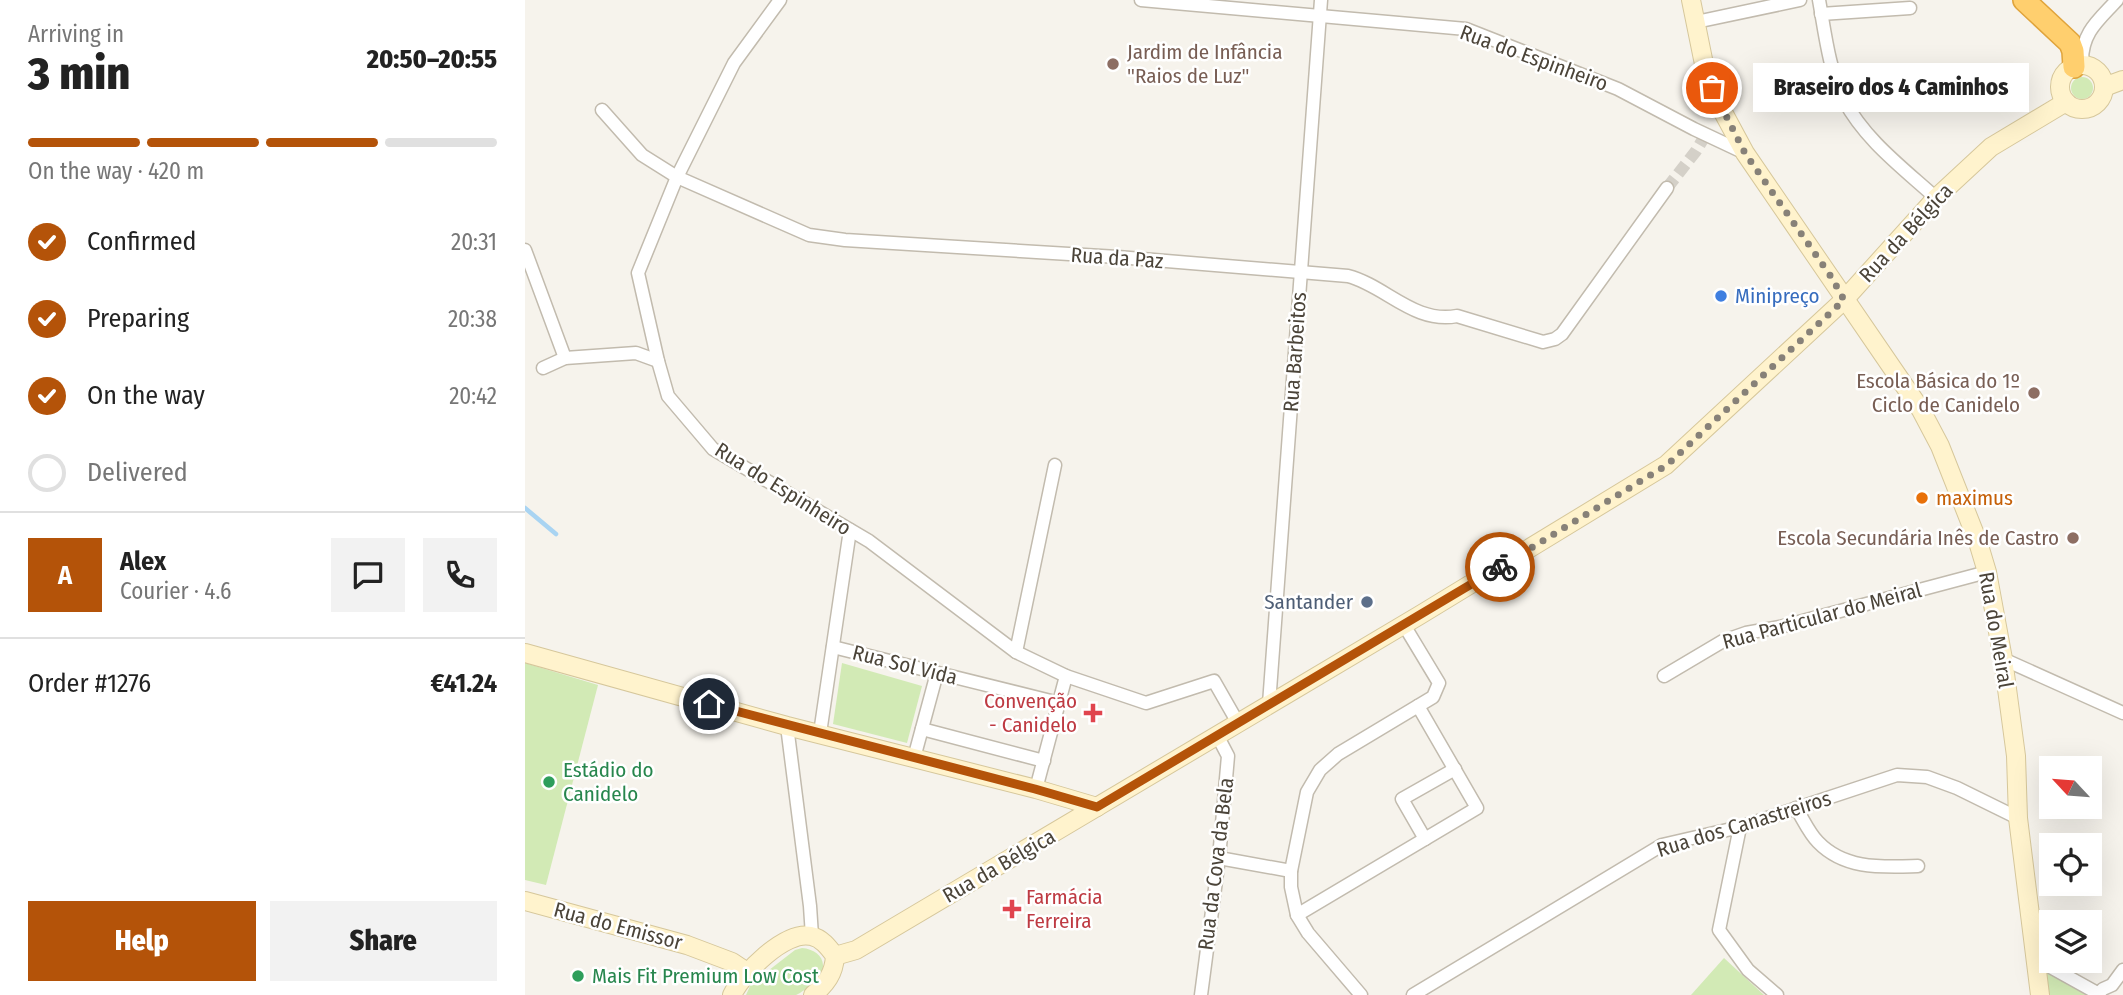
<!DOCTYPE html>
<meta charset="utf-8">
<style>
:root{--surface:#fff;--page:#f2f2f2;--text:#222;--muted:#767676;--line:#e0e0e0;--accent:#b45309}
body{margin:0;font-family:"Fira Sans Condensed",sans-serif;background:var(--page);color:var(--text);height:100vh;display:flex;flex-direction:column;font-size:26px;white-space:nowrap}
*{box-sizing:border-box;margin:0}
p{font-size:23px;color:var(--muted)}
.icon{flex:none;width:38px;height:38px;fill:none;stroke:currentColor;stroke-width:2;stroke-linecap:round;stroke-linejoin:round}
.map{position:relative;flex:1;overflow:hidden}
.panel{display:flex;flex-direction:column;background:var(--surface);width:525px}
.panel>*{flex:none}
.needle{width:46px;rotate:296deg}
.buttons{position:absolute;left:1514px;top:756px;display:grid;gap:14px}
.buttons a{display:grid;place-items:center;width:63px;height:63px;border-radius:0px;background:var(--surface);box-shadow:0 7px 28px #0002;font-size:35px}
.pin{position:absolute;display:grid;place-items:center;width:60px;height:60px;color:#fff;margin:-30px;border:4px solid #fff;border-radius:50%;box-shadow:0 2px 7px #0007}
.courier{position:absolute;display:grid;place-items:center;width:70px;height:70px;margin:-35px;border:5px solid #b45309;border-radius:50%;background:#fff;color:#222;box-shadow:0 2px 9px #0007}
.bubble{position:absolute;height:49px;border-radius:0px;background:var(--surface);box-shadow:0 7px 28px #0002;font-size:23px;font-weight:800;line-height:49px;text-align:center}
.overview em{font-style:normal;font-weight:800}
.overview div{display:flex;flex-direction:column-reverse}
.overview{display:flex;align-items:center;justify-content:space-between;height:119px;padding:0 28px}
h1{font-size:46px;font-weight:800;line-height:52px}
.bar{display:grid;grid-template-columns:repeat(4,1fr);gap:10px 7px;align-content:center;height:84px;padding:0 28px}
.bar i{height:9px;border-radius:5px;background:var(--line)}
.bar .active{background:var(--accent)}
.bar p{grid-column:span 4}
.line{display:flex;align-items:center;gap:18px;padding:0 28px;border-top:2px solid var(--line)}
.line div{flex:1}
.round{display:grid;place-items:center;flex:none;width:74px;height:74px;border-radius:0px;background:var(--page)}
ol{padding:0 28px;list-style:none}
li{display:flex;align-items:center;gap:21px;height:77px}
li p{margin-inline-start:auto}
li .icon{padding:7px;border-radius:50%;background:var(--accent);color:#fff;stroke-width:4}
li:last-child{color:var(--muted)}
li i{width:38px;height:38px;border:4px solid var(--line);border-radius:50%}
.primary-button{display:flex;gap:14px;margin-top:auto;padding:14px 28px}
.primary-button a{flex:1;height:80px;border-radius:0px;background:var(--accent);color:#fff;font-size:28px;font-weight:800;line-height:80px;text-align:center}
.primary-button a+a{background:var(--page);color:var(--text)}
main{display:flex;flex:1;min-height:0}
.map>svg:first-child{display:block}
.green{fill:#d2eab5}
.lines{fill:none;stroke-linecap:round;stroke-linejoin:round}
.stream{stroke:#a9d4f2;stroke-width:4.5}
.street-tunnel{stroke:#d4d0c8;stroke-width:12;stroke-dasharray:12 6;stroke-linecap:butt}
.street-casing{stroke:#c2bbae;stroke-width:15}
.secondary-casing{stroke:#d6c79b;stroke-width:20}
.highway-casing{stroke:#e0a43c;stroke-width:24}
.street{stroke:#fff;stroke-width:12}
.secondary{stroke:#fff3cd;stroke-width:18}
.highway{stroke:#ffcf6e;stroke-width:21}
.done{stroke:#878178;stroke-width:7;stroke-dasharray:0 12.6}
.route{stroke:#b45309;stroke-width:9}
.education-dot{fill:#8d6e63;stroke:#fff;stroke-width:2.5}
.shop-dot{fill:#3f7fe0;stroke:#fff;stroke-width:2.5}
.food-dot{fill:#e8710a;stroke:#fff;stroke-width:2.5}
.service-dot{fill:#5c6f8a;stroke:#fff;stroke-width:2.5}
.health-dot{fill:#e0444e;stroke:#fff;stroke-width:2.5}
.leisure-dot{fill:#2e9e5b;stroke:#fff;stroke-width:2.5}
.labels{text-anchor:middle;stroke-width:5;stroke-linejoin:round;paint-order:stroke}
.education-label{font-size:21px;fill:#785e54;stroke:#fff;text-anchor:end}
.street-label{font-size:21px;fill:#4b4439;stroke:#fff}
.shop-label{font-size:21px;fill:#366cbe;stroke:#fff;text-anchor:start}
.food-label{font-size:21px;fill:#c56008;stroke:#fff;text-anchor:start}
.service-label{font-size:21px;fill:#4e5e75;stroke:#fff;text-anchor:end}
.health-label{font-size:21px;fill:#be3a42;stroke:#fff;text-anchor:end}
.leisure-label{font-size:21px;fill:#27864d;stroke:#fff;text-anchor:start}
</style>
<main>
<section class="panel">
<div class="overview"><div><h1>3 min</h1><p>Arriving in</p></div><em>20:50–20:55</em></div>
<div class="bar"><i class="active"></i><i class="active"></i><i class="active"></i><i></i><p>On the way · 420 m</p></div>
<ol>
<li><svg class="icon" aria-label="check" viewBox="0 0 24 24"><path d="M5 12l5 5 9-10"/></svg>Confirmed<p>20:31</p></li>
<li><svg class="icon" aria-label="check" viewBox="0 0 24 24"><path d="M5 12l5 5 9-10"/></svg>Preparing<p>20:38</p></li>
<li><svg class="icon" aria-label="check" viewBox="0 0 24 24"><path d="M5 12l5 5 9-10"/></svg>On the way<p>20:42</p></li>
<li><i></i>Delivered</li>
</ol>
<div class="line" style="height:126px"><b class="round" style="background:var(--accent);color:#fff">A</b><div><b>Alex</b><p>Courier · 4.6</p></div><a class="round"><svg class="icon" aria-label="chat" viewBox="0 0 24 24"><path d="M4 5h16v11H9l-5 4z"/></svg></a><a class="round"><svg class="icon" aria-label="phone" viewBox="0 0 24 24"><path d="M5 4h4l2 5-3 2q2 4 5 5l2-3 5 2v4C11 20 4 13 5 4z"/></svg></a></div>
<div class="line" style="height:91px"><div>Order #1276</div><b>€41.24</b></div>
<div class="primary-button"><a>Help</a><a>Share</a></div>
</section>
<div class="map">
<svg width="1598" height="995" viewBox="0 0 1598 995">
<rect width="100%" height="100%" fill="#f6f3ec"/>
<g class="green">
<circle cx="1557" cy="88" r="11"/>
<polygon points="0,663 73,685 21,885 0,880"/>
<polygon points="317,663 397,686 382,743 308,724"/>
<path d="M 277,948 C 291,949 303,959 296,974 C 294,980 286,985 281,989 C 279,990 274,994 271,995 C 261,995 234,995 221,995 L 226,984 L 270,950 Z"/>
<polygon points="1199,958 1239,995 1166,995"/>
<polygon points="1520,971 1561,992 1562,995 1523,995"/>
</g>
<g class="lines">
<polyline class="stream" points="0,508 31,534"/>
<polyline class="street-tunnel" points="1142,188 1171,151 1181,134"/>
<defs>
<g id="street">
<polyline points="255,0 209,63 152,177 113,273 133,361 143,396 188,449 344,541 491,652 541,676 621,703 689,681 713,723"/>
<polyline points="616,0 941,29 1093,89 1169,129 1220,153"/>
<path d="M 1294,0 C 1300,33 1304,70 1319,100 C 1340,140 1378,168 1411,198"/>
<polyline points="1296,14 1385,8"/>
<polyline points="1171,22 1275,0"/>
<path d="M 1557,61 C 1557,32 1574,20 1592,0"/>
<path d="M 77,110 L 117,155 L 152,177 L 284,235 L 320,240 L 593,257 L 823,276 C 861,286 889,324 932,316 L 1018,342 L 1030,339 L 1037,334 L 1142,188"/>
<polyline points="0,250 40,358"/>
<polyline points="18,368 40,358 111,353 133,361"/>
<polyline points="308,647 534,703"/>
<polyline points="491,652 530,465"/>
<polyline points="1478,659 1598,713"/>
<polyline points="1139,676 1198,641 1221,633 1255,627 1462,572"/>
<polyline points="744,704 796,0"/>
<polyline points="262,726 285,906 287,936"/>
<polyline points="397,729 519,761"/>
<polyline points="295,733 325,530"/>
<polyline points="389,758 412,673"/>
<polyline points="511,789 541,676"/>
<path d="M 1271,808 C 1278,819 1284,833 1293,842 C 1320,870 1357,867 1393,866"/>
<polyline points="1215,827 1194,930 1223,970 1252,995"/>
<polyline points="900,839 877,799 930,769"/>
<polyline points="694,858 766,871"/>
<polyline points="772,915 952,808 893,706"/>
<polyline points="1511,959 1574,994"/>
<polyline points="676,995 694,858 703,756 692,735"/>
<polyline points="836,995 783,933 772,915 766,887 766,871 782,792 795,770 813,754 908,697 914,683 879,625"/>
<polyline points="888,995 1137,845 1215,827 1372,775 1402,777 1432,788 1493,818"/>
<polyline points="1572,995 1578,989 1587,985 1598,970"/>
</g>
<g id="secondary">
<polyline points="1166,0 1181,74 1192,101 1220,153 1396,410 1415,446 1453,542 1462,572 1478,659 1491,756 1493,818 1515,995"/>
<circle cx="1557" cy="87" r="22"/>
<polyline points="1579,87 1598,80"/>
<polyline points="0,653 262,726 511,789 572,807"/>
<polyline points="0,901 162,945 207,962 222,972"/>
<polyline points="310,956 331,950 895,615 1141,465 1319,300 1411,198 1466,147 1541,102"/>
<path d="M 207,995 C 217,974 260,930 286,936 C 297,938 304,948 310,956 C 309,974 301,984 288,995"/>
</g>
<polyline id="highway" points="1499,0 1545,43 1548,51 1549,67"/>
</defs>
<use href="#street" class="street-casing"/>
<use href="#secondary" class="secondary-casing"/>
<use href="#highway" class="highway-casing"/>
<use href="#street" class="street"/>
<use href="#secondary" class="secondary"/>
<use href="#highway" class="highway"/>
</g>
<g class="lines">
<polyline class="done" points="975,567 1142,465 1319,300 1307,278 1220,153 1187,88"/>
<polyline class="route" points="184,704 510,789 572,807 975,567"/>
</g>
<g class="education-dot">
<circle cx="588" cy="64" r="7"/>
<circle cx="1509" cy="393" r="7"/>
<circle cx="1548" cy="538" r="7"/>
</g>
<circle class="shop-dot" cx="1196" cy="296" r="7"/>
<circle class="food-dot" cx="1397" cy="498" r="7"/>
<circle class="service-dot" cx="842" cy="602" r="7"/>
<g class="health-dot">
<path d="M564.5 702.5h7v7h7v7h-7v7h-7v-7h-7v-7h7z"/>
<path d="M483.5 898.5h7v7h7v7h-7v7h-7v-7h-7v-7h7z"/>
</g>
<g class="leisure-dot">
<circle cx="24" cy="782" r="7"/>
<circle cx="53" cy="976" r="7"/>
</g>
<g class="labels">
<g class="education-label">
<text x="602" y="59" text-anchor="start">Jardim de Infância<tspan x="602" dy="24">"Raios de Luz"</tspan></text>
<text x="1495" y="388">Escola Básica do 1º<tspan x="1495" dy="24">Ciclo de Canidelo</tspan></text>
<text x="1534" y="545">Escola Secundária Inês de Castro</text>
</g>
<g class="street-label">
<text transform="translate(1009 58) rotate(20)" y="7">Rua do Espinheiro</text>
<text transform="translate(1381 233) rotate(-47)" y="7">Rua da Bélgica</text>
<text transform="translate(592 258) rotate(4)" y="7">Rua da Paz</text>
<text transform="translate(770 352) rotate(-86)" y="7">Rua Barbeitos</text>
<text transform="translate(258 489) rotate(32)" y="7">Rua do Espinheiro</text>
<text transform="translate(1297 616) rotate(-15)" y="7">Rua Particular do Meiral</text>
<text transform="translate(1471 630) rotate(80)" y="7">Rua do Meiral</text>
<text transform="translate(380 665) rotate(14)" y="7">Rua Sol Vida</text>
<text transform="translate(1219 824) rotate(-17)" y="7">Rua dos Canastreiros</text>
<text transform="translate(691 864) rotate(-83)" y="7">Rua da Cova da Bela</text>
<text transform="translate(474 866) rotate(-30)" y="7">Rua da Bélgica</text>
<text transform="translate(93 926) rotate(15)" y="7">Rua do Emissor</text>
</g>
<g class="shop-label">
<text x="1210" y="303">Minipreço</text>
</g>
<g class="food-label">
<text x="1411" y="505">maximus</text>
</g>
<g class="service-label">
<text x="828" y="609">Santander</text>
</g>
<g class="health-label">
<text x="552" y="708">Convenção<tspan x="552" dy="24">- Canidelo</tspan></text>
<text x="501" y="904" text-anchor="start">Farmácia<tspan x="501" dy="24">Ferreira</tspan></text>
</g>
<g class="leisure-label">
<text x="38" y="777">Estádio do<tspan x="38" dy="24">Canidelo</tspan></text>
<text x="67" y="983">Mais Fit Premium Low Cost</text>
</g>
</g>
</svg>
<div class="buttons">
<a><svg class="needle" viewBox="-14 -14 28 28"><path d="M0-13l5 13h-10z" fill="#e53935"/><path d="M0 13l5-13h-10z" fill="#767676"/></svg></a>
<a><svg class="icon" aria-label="locate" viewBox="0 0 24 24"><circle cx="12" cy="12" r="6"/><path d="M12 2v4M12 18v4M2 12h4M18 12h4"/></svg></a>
<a><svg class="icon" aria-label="layers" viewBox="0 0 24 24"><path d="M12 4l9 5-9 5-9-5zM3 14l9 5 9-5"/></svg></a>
</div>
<div class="pin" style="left:1187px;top:88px;background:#ea580c"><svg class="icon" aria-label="bag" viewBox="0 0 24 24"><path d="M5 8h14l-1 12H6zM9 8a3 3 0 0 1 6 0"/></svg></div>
<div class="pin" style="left:184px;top:704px;background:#1f2937"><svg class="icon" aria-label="home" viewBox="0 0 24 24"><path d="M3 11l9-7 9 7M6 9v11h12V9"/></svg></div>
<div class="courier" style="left:975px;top:567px"><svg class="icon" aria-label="bike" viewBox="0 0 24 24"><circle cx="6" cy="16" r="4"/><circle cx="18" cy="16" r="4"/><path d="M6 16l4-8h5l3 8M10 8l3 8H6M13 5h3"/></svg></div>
<div class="bubble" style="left:1228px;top:63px;width:276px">Braseiro dos 4 Caminhos</div>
</div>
</main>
